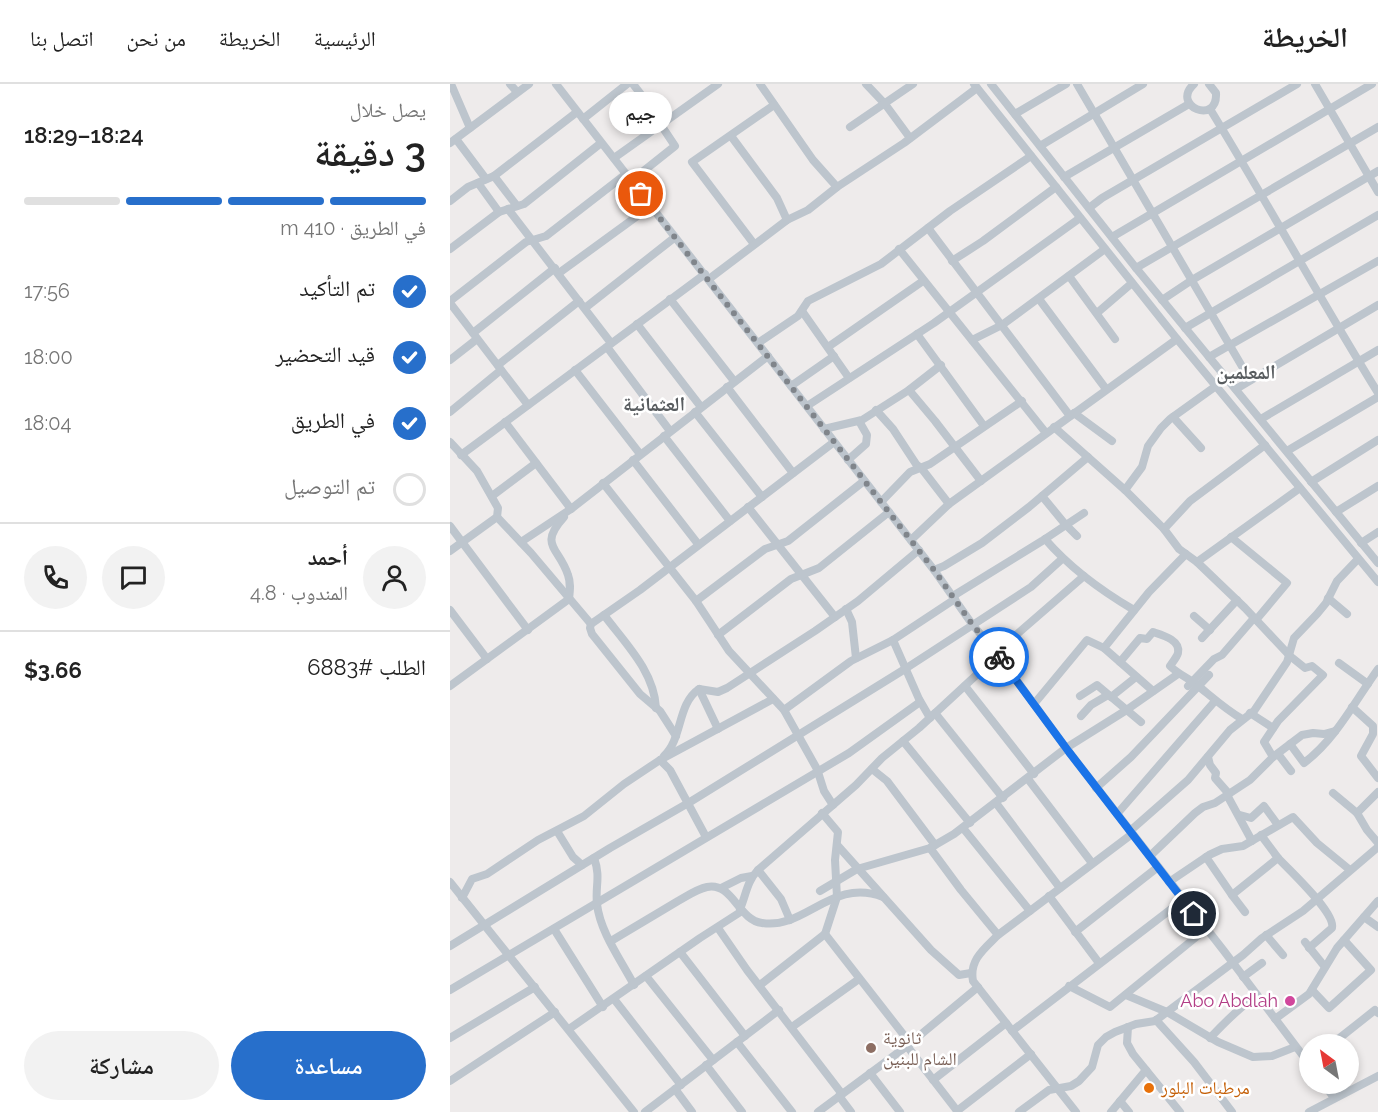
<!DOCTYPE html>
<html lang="ar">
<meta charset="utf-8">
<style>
:root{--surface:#fff;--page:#f2f2f2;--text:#222;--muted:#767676;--line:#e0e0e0;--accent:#276fcb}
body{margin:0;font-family:Raleway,"Noto Naskh Arabic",sans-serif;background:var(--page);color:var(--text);direction:rtl;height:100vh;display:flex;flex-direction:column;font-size:22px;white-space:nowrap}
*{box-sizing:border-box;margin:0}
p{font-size:20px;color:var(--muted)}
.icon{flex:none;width:33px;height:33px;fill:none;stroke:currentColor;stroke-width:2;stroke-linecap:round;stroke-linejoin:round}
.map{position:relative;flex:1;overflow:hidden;direction:ltr}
.sheet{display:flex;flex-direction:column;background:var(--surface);width:450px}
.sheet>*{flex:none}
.needle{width:39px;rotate:328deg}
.buttons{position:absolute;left:849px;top:950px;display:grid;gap:12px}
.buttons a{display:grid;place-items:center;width:60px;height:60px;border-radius:50%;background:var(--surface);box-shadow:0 3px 9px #0003;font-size:30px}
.pin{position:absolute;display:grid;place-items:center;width:51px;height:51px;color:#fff;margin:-26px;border:3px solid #fff;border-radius:50%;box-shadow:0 2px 6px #0007}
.courier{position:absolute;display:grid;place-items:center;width:60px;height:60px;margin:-30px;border:4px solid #1a73e8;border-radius:50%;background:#fff;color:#222;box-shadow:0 2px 8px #0007}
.bubble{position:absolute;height:42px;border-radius:21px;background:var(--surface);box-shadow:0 3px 9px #0003;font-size:20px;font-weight:600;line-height:42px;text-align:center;direction:rtl}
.head em{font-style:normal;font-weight:600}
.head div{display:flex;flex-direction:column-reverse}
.head{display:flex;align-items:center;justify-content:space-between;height:102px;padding:0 24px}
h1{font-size:39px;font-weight:600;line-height:45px}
.bar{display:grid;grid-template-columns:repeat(4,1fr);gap:9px 6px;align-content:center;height:72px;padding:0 24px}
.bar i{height:8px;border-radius:4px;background:var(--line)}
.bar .on{background:var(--accent)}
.bar p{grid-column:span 4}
.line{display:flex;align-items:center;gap:15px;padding:0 24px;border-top:2px solid var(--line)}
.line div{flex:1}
.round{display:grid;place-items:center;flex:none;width:63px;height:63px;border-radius:32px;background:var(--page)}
ol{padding:0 24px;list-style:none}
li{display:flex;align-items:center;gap:18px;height:66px}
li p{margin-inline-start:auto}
li .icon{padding:6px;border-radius:50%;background:var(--accent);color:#fff;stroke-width:4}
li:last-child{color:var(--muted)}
li i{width:33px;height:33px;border:3px solid var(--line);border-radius:50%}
.cta{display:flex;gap:12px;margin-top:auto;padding:12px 24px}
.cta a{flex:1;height:69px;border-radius:36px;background:var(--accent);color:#fff;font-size:24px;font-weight:600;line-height:69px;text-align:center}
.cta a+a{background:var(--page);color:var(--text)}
header{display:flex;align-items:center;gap:36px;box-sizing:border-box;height:84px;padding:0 30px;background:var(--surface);border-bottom:2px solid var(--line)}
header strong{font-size:28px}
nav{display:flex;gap:33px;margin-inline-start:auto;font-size:21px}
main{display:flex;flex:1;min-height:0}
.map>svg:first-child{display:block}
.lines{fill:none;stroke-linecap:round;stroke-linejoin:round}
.minor{stroke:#bdc5cd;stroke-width:8}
.done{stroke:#80858b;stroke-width:6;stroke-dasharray:0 10.8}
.route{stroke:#1a73e8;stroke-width:8}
.hotel-dot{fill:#d1479c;stroke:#fff;stroke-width:2}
.education-dot{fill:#8d6e63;stroke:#fff;stroke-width:2}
.food-dot{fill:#e8710a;stroke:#fff;stroke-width:2}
.labels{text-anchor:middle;stroke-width:5;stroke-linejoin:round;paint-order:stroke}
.hotel-label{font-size:18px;fill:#b23c85;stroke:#fff;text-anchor:end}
.education-label{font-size:18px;fill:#785e54;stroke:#fff;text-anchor:start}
.food-label{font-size:18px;fill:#c56008;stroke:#fff;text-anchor:start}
.neighbourhood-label{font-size:20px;font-weight:bold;fill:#585c5f;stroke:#fff}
</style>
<header>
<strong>الخريطة</strong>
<nav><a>الرئيسية</a><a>الخريطة</a><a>من نحن</a><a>اتصل بنا</a></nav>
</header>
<main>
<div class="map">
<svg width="928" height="1028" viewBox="0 0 928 1028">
<rect width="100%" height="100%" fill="#eeebeb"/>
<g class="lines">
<g class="minor">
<polyline points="1,0 20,44"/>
<polyline points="60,0 67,8"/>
<polyline points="106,0 484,486 522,540 548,571 619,668 774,867 860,981"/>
<polyline points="183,0 213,39"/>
<polyline points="310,0 363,76 387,103"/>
<polyline points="416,0 435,20 460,54"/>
<polyline points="524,0 727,255 928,498"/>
<polyline points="541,0 686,184 928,479"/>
<polyline points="627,0 800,296"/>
<path d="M 744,0 C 720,22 768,42 766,9 L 759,0"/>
<polyline points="865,0 928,108"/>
<path d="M 760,25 C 817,118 870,215 928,309"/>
<polyline points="565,30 616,0"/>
<polyline points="133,35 177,0"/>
<polyline points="400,43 463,0"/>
<polyline points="281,52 327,114 337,136"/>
<polyline points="6,55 36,95"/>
<polyline points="0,59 79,0"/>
<polyline points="590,62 693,0"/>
<polyline points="164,74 268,0"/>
<polyline points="44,92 67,122"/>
<polyline points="614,93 739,20"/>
<polyline points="181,97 225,62 211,41"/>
<polyline points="28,99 49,128"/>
<polyline points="0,117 18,103 44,92 127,28"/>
<polyline points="639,124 652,114 847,0"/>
<polyline points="58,125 161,259"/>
<polyline points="478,144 620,332"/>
<polyline points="662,153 922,0"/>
<polyline points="304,160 242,78 324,21"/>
<polyline points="0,165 49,128 74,120 151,59"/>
<polyline points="449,165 596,349"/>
<polyline points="502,177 533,157 606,103"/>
<polyline points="686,184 928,43"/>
<polyline points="109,189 201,122"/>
<polyline points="619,192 665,255"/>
<polyline points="259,195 337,136 358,126 387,103 454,59 527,4"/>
<polyline points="220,215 284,297"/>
<polyline points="589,215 656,305"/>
<polyline points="712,216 742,196 928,87"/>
<polyline points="0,217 76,158 96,152 176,90"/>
<polyline points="0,219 78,321"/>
<polyline points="135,224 224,154"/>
<polyline points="352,227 399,294"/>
<polyline points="647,229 682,199"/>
<polyline points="187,240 251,323"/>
<polyline points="735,244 928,131"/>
<polyline points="23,249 105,184"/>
<polyline points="467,250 534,342"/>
<polyline points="522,256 552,241 655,165"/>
<polyline points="308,259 348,232 358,217 431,180 500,127 581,72"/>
<polyline points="157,263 220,347"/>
<polyline points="378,263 473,197"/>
<polyline points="759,273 928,177"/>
<polyline points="0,276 27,255"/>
<polyline points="48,281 129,217"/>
<polyline points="125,286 190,370"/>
<polyline points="341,302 384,272"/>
<polyline points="277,303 343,389"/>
<polyline points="786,305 928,221"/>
<polyline points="459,306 485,337 531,397"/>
<polyline points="357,322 484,239 630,134"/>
<polyline points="426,326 443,345 466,380 472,385 499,420"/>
<polyline points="0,328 51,286"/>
<polyline points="245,328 312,413"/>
<polyline points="624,329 662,357"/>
<polyline points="723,333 751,364"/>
<polyline points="811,335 928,266"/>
<polyline points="55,338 121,425"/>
<polyline points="604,343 675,406 714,445 729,465 747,478 795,524 840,572 855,584 862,582 873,591 828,637 814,658 823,673"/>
<polyline points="374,345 412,336 459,306 491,281"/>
<polyline points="214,352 280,437"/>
<polyline points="0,358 27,387 48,424 47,433 0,467"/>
<polyline points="837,367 928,313"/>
<polyline points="11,371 255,190"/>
<polyline points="183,376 248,460"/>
<polyline points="398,376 416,360 417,351 409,337"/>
<polyline points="861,398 928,356"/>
<polyline points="153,399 246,517 279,567 334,626 367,685 374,707 383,721"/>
<polyline points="675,406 692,383 698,362 711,344 720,335 766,302"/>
<polyline points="42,412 86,379"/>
<polyline points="592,412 615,440 627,452"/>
<polyline points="431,418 460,388 480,380 572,317"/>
<polyline points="298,423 385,533"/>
<polyline points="886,428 928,402"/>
<polyline points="47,433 81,469 141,540"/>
<polyline points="0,442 78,546"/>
<polyline points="714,445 740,417 815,361"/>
<polyline points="781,453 837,499 806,536"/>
<path d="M 595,455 C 620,484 650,506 684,526"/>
<polyline points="461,456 499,420 727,255"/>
<polyline points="71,458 121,425 318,272"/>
<polyline points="911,459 928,448"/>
<polyline points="747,478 850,404"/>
<polyline points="484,486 494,482 532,459 579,423 638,373"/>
<polyline points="503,512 592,457 634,429"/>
<polyline points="878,514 897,530"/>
<polyline points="246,517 315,465 338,457 414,397"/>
<polyline points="396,525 402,538 406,574"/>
<polyline points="0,526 37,575"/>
<path d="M 154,531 C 175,559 204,587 206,624"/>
<polyline points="744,532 760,546"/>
<polyline points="268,551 341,495 369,484 439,428"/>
<polyline points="752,554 787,516"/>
<polyline points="443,556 469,615 480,634"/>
<path d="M 670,578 L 690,554 L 697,555 L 703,548 C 712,551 731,556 728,569 C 727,573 722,579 720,582 C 728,590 738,594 747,601 C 762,613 775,625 792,635"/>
<polyline points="889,579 918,600"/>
<path d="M 0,602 L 119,515 C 120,506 121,499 118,491 C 109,463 88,462 114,433"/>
<polyline points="515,602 584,690"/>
<polyline points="738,602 764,575 772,571 804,534"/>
<polyline points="249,605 268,645"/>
<polyline points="703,607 654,564 699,508 736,470"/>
<polyline points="630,612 647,601 691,638"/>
<polyline points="661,613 686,593"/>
<polyline points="584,620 637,556 654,564"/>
<polyline points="902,623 923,642 923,650 911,672 928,694"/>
<polyline points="334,626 401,577 443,556 505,515"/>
<polyline points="485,629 553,714"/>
<polyline points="800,629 823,644"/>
<polyline points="631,632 641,621 658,611"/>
<polyline points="226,652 210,627 190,610 142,550 140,544 141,540 190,506 384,358"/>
<polyline points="453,657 520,739"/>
<path d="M 840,660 L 854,679 C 886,655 905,617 928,585"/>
<polyline points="828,670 841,687"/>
<path d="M 214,672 C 233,654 227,620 249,605 L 268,608 L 277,604 L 365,547 L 408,517 L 469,466"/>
<polyline points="758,673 760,681 766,689 765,694 779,710"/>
<polyline points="210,676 220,686 256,753"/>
<polyline points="422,685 437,697 485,761"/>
<polyline points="578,695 642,779"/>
<polyline points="646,704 681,673 759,591"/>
<polyline points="928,708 907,729 917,746 928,759"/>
<polyline points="883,709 907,729"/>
<polyline points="777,711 802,757"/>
<polyline points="546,719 610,804"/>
<polyline points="372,729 388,748 385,776 387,813 375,850"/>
<polyline points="667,730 765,617"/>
<polyline points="790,731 801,734 814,722 828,741"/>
<polyline points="513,744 580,827"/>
<polyline points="107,747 123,773 132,781"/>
<polyline points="680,747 738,696 780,646 804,627 837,578 844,554 867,530 876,519 887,497 908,475"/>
<polyline points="388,762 481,866 509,891 521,889"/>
<polyline points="480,764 511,806 548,851"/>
<polyline points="700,772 745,729 753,723 765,719 800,696 823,673 852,651 863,649 874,650 885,647"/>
<polyline points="756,773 782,811 828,774 811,751"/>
<path d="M 144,774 C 151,793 145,802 147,820 C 150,848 171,876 184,901"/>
<path d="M 828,774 C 840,787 886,829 882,844 L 859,864"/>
<polyline points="308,786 331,815 340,836"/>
<polyline points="0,798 184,1028"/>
<polyline points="719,798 759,771 772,765 793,762 843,733 867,759 900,786"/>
<polyline points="271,804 291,794 302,792"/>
<polyline points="370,807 407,785 480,764 504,750 616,664 675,627 728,590"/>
<polyline points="782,811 795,828"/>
<polyline points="599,812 649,879"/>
<polyline points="12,814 22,795 37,790 88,756 134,732 174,700 210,676 323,615"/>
<path d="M 290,825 C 296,811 297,797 308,786 L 406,701 L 432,674 L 469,644 L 548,571 L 559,557 L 634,492"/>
<polyline points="914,833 928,843"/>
<polyline points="268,844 297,886 392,1010"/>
<polyline points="104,845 153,923"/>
<polyline points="625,848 708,783"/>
<polyline points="816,851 833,871"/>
<path d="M 161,857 C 183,844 206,830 228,817 C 237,812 247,805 257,803 C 283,798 288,836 312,839 C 355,846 382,793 433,813"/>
<polyline points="855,858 875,883"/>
<polyline points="0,862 160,764 240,718 455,585 581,503 612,475"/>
<polyline points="230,868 295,952"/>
<polyline points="196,892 263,976"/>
<polyline points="793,893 812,879"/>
<polyline points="310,901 375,850 460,959"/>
<polyline points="619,902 660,923 756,845"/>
<polyline points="0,906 399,669 470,618"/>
<polyline points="862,906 879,924 921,886 894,856"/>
<polyline points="676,911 717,928 768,958 803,973 822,972 845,963"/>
<polyline points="164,915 231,1001"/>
<polyline points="825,935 859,910 887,864 928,817"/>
<polyline points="706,936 744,978 782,1028"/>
<polyline points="342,943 409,895"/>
<polyline points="678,943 677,959 683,970 730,1028"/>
<polyline points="119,945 250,854 292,827"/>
<polyline points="562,947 733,816"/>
<polyline points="0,954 85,903"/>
<path d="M 760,954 C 775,938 789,924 807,911"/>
<polyline points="287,958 342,1028"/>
<polyline points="882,960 925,926 928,929"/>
<polyline points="457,962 508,1028"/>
<polyline points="256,981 292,1028"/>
<polyline points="420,989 450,1028"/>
<polyline points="483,996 556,939"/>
<polyline points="0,997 105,928"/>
<polyline points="873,999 884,1014"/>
<polyline points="225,1005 242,1028"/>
<polyline points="389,1012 401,1028"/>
<polyline points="670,1017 679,1028"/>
<polyline points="507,1027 581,970"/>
<polyline points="195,1028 329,926"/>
<polyline points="368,1028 457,962 528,903"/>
<polyline points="569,1028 599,1006 621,1002 629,997 642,983 648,961 656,953 665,948 686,940 705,937 793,871 812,854 853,827 928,763"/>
<path d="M 626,1028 L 523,897 C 519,876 534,865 548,851 L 682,750"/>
<polyline points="661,1028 696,986"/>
<polyline points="859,1028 928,992"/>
</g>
</g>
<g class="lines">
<polyline class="done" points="191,110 484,486 522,540 549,573"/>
<polyline class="route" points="549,573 619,668 744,830"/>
</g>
<circle class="hotel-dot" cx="840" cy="917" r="6"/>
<circle class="education-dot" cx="421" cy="964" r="6"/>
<circle class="food-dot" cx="699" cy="1004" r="6"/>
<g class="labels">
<g class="hotel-label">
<text x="828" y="923">Abo Abdlah</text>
</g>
<g class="education-label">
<text x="433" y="960">ثانوية<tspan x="433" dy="21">الشام للبنين</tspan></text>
</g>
<g class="food-label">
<text x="711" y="1010">مرطبات البلور</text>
</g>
<g class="neighbourhood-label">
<text x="796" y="295">المعلمين</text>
<text x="204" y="327">العثمانية</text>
</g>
</g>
</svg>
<div class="buttons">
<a><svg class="needle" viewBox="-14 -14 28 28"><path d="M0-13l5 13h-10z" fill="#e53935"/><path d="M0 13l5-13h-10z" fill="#767676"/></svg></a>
</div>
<div class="pin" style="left:191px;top:110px;background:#ea580c"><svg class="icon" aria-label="bag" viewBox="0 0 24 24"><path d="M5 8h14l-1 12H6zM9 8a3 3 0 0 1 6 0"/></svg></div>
<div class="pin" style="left:744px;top:830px;background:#1f2937"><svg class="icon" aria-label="home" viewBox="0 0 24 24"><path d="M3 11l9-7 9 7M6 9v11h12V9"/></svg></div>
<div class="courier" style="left:549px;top:573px"><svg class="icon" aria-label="bike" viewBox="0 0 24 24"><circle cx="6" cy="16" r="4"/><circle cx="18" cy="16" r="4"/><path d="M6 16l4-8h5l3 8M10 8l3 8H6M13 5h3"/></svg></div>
<div class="bubble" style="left:159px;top:8px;width:63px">جيم</div>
</div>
<section class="sheet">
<div class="head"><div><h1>3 دقيقة</h1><p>يصل خلال</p></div><em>18:24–18:29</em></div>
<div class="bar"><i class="on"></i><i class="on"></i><i class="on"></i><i></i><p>في الطريق · 410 m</p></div>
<ol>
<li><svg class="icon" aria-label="check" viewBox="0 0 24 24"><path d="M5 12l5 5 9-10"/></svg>تم التأكيد<p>17:56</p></li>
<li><svg class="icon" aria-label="check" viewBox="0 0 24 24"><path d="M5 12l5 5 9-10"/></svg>قيد التحضير<p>18:00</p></li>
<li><svg class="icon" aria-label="check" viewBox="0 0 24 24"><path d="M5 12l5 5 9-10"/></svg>في الطريق<p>18:04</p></li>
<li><i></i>تم التوصيل</li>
</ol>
<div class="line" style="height:108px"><a class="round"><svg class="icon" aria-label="person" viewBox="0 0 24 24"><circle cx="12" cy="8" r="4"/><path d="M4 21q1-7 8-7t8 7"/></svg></a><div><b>أحمد</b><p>المندوب · 4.8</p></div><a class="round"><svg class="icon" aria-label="chat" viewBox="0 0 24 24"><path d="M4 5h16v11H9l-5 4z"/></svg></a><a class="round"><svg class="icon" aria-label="phone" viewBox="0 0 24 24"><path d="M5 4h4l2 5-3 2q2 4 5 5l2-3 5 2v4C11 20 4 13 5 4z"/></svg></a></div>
<div class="line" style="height:78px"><div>الطلب #6883</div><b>$3.66</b></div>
<div class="cta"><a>مساعدة</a><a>مشاركة</a></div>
</section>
</main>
